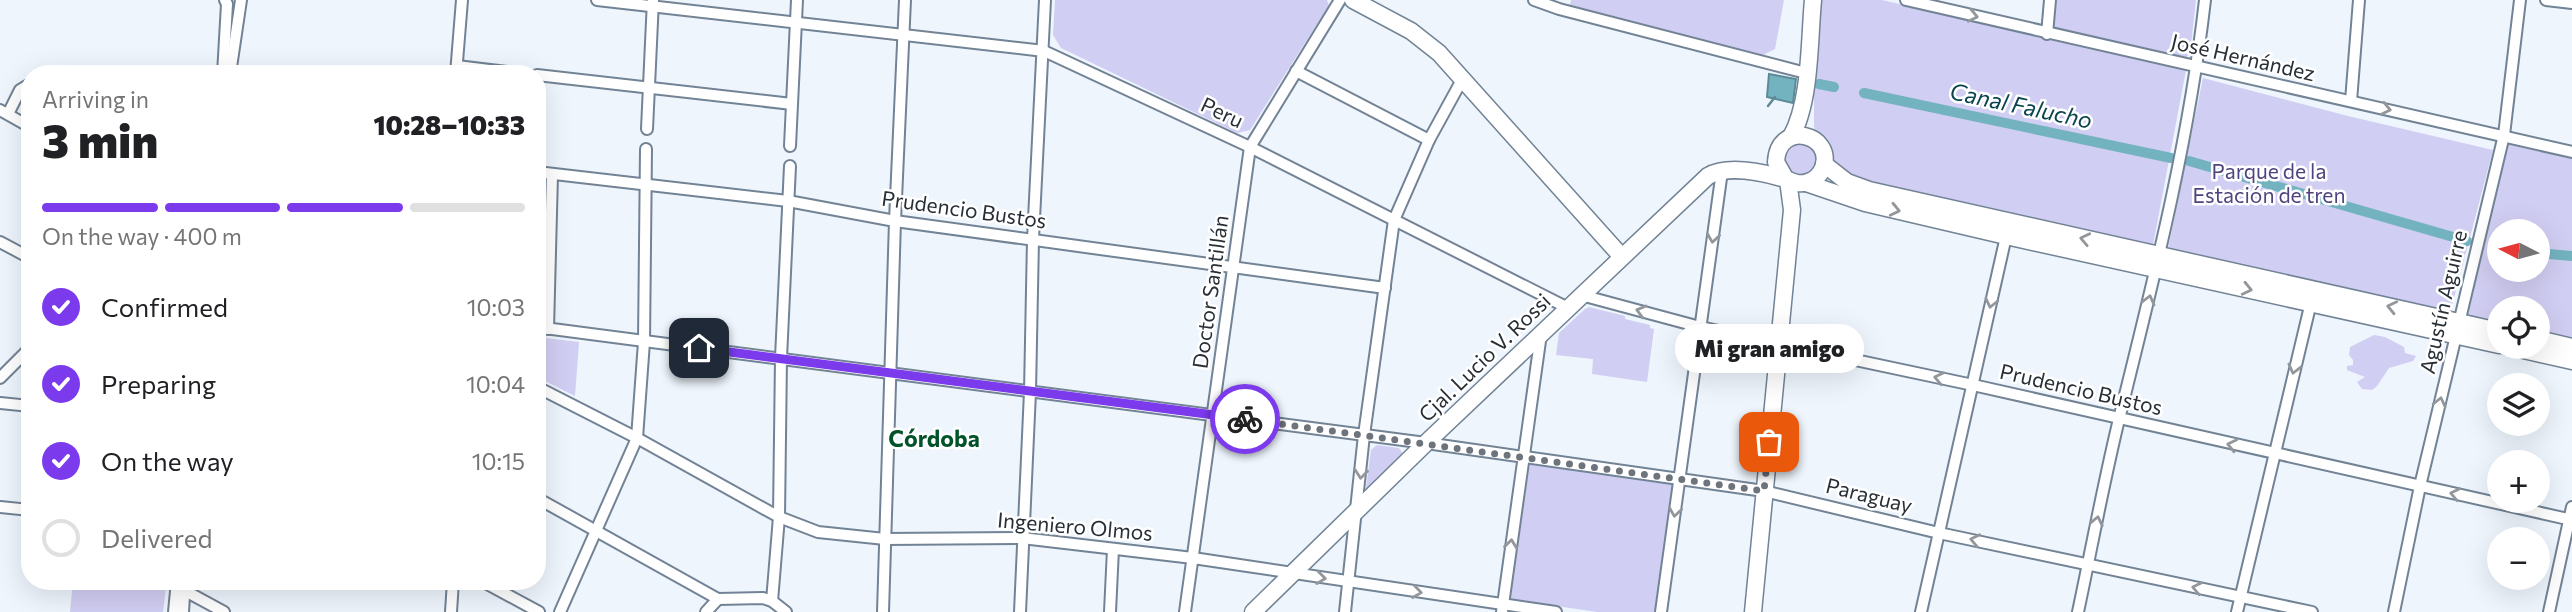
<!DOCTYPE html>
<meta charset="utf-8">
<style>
:root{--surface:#fff;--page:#f6f6f6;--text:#202124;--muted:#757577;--line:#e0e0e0;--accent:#7c3aed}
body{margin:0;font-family:Commissioner,sans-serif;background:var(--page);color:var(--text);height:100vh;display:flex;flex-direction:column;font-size:26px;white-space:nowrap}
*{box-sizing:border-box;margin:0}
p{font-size:23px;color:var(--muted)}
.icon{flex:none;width:38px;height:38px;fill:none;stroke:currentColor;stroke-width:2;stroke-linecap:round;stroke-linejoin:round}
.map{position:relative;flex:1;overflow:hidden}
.panel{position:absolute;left:21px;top:65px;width:525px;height:525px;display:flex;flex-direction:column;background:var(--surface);border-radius:28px;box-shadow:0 7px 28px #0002}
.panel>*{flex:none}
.needle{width:46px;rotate:276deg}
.fabs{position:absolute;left:2487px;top:219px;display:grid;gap:14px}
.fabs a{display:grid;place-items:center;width:63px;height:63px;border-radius:50%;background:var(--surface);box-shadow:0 7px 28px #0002;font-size:35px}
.pin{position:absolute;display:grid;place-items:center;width:60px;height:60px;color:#fff;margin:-30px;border-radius:14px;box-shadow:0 4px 10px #0006}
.courier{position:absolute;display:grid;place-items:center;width:70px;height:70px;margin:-35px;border:5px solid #7c3aed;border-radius:50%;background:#fff;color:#222;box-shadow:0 2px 9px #0007}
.bubble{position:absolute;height:49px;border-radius:24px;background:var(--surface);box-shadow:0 7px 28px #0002;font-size:23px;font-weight:800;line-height:49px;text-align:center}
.overview em{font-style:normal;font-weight:800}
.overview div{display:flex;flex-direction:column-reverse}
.overview{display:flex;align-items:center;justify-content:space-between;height:119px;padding:0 21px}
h1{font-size:46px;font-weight:800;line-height:52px}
.bar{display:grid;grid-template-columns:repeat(4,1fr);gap:10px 7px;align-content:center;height:84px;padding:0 21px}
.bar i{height:9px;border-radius:5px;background:var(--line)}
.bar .on{background:var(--accent)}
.bar p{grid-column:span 4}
ol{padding:0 21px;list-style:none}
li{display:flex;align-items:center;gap:21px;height:77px}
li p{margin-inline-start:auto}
li .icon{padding:7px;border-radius:50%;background:var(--accent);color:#fff;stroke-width:4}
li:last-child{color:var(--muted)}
li i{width:38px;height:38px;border:4px solid var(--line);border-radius:50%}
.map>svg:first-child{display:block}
.green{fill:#d1cef3;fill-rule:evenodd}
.water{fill:#73b3c0;stroke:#5c8b96;stroke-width:2}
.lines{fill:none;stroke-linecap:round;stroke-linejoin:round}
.stream{stroke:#5c8b96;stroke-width:2.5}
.canal{stroke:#73b3c0;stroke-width:10}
.street-casing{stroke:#728395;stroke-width:14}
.secondary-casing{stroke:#728395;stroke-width:19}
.street{stroke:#fff;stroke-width:10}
.secondary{stroke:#fff;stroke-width:16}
.oneway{stroke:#93969a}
.done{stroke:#6d747b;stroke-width:7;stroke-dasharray:0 12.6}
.route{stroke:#7c3aed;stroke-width:9}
.labels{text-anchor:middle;stroke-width:5;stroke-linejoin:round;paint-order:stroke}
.street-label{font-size:21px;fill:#272e35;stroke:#fff}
.park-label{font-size:21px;fill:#4e437f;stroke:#fff}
.water-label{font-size:23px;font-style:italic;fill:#0a454f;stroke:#fff}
.neighbourhood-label{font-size:23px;font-weight:bold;fill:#005329;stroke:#fff}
</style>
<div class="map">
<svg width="2572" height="612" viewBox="0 0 2572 612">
<rect width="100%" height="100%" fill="#eef5fd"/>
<g class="green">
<polygon points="1055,0 1327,0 1329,5 1250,130 1237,133 1061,48 1053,35"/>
<polygon points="1571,0 1784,0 1775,49 1759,57 1570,6"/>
<polygon points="1820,0 1882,0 2186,70 2153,245 2037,222 1875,185 1835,167 1814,127 1814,77"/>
<polygon points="2053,0 2196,0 2190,54 2186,57 2050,27"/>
<polygon points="2203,78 2348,116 2493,150 2450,313 2168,249"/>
<polygon points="1797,139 1817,148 1817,172 1793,180 1780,154"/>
<path d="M 2508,141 L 2572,158 L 2572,340 L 2538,333 L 2538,308 L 2499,308 L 2499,325 L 2467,318 ZM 2499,231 L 2538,231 L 2538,270 L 2499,270 Z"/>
<polygon points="1589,307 1625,316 1625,319 1650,325 1650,328 1654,329 1647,382 1592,374 1593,359 1556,355 1559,333 1585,309"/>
<polygon points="2374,335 2385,337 2404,347 2405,353 2416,356 2413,361 2389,368 2377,386 2372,390 2362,389 2357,382 2365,377 2347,370 2347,366 2353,365 2353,360 2349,355 2350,347"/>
<polygon points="537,337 579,342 575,396 537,377"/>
<polygon points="1377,445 1399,448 1403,454 1365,495 1371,450"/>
<polygon points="1530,462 1675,484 1656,612 1597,612 1509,599"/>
<polygon points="73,581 152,581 166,588 163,612 70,612"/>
</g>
<polygon class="water" points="1769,74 1796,79 1793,103 1767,97"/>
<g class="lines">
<polyline class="stream" points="1768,106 1775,97"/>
<g class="canal">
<polyline points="1819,84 1834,87"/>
<polyline points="1864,93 2171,158"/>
<polyline points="2189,161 2467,241"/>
<polyline points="2496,248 2499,248"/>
<polyline points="2538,253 2572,256"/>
</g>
<defs>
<g id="street">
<polyline points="597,0 1044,51 1250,147 1568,308"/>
<polyline points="1534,0 1559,9 1806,73"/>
<polyline points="1906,0 2572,152"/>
<polyline points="2546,0 2572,3"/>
<polyline points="2047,34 2050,0"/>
<polyline points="457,66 523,74"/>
<polyline points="1296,71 1429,140"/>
<polyline points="223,74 227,4 225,0"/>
<polyline points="230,74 241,0"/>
<polyline points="456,74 462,0"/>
<polyline points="537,75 792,104"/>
<polyline points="2351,101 2359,0"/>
<polyline points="0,110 30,127"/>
<polyline points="8,114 20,90 30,84"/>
<polyline points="647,129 653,0"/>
<polyline points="790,146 797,0"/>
<polyline points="537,172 788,201 895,221 1385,288"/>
<polyline points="0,242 30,258"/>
<polyline points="1581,295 1700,327 1973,385 2572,520"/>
<polyline points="537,327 1426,443 1764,491 1939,533 2312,612"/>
<polyline points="548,329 552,174"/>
<polyline points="0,378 30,348"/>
<polyline points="537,387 637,438 779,517 818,532 885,539 1022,538 1193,558 1556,612"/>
<polyline points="0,403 30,406"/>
<polyline points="537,498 718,599 763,598 772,601 786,612"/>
<polyline points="0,507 30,510"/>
<polyline points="167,581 224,612"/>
<polyline points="482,581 539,612"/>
<polyline points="772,601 779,517 781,358 790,166"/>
<polyline points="174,612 177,581"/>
<polyline points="183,612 185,581"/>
<polyline points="451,612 453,581"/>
<polyline points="560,612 637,438 644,342 646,149"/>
<polyline points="706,612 718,599"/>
<polyline points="883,612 895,221 905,0"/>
<polyline points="1020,612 1030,392 1033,239 1045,0"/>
<polyline points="1110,612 1113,549"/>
<polyline points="1185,612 1250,147 1340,0"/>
<polyline points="1345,612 1364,435 1394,220 1429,140 1463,78"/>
<polyline points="1502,612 1541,334"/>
<polyline points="1661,612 1722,171"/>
<polyline points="1921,612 2007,232"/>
<path d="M 2078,612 C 2092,546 2104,480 2120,415 C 2154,278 2189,141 2205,0"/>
<polyline points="2237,612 2312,298"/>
<polyline points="2394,612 2420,486 2504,135 2520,0"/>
<polyline points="2549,612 2572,507"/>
</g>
<g id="secondary">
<polyline points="1353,0 1411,31 1439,53 1622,257"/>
<path d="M 1791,137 C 1811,101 1809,42 1813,0"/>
<polyline points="1824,164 1847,182 1869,190 2499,331"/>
<polyline points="1806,183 1865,203 2006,236 2499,345"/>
<polyline points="2538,339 2572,347"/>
<polyline points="2506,346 2572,361"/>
<path d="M 1253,612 L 1426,443 L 1708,176 C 1727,165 1761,172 1782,178 C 1791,180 1797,186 1808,182 C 1815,180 1820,175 1823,168 C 1835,134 1778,119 1776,162 L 1785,178"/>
<polyline points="1753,612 1792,210 1788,180"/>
</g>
</defs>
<use href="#street" class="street-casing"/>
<use href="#secondary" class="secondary-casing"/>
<use href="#street" class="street"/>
<use href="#secondary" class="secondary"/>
</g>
<defs><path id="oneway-chevron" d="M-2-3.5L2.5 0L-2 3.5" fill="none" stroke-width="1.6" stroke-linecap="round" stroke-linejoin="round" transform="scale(1.75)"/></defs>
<g class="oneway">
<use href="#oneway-chevron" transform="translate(1973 16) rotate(13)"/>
<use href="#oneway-chevron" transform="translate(2386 109) rotate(12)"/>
<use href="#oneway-chevron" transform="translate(1895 210) rotate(13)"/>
<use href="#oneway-chevron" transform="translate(1713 238) rotate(98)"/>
<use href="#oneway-chevron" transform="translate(2085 239) rotate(-168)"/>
<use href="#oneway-chevron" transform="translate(2247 289) rotate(13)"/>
<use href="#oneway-chevron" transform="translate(2149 300) rotate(-76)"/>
<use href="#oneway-chevron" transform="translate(1991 303) rotate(103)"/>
<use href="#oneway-chevron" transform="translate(2392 307) rotate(-167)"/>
<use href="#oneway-chevron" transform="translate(1641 311) rotate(-165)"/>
<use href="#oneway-chevron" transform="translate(2294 369) rotate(104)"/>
<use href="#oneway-chevron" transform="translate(1939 378) rotate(-168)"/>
<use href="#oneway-chevron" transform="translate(2440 402) rotate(-77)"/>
<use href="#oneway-chevron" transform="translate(2232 445) rotate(-167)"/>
<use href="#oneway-chevron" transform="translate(1361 474) rotate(96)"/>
<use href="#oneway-chevron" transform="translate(2455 494) rotate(-168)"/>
<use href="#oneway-chevron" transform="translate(1675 512) rotate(98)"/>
<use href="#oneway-chevron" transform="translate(2097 521) rotate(-78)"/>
<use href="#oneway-chevron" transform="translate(1975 540) rotate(-168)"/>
<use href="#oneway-chevron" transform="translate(1511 544) rotate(-83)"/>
<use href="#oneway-chevron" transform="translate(1321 578) rotate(7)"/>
<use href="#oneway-chevron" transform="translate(2197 588) rotate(-168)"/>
<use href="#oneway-chevron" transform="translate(1417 592) rotate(8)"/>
</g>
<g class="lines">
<polyline class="done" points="1245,419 1764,491 1769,442"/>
<polyline class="route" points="699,348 1245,419"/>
</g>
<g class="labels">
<g class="street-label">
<text transform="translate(2243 58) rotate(13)" y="7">José Hernández</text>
<text transform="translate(1222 113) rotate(25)" y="7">Peru</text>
<text transform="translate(964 210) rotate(8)" y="7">Prudencio Bustos</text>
<text transform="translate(1211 292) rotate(-82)" y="7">Doctor Santillán</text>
<text transform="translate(2444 302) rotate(-77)" y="7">Agustín Aguirre</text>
<text transform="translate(1485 358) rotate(-44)" y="7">Cjal. Lucio V. Rossi</text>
<text transform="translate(2081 390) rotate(13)" y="7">Prudencio Bustos</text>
<text transform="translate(1869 496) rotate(14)" y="7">Paraguay</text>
<text transform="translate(1075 527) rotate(5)" y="7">Ingeniero Olmos</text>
</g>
<g class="park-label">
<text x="2269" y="179">Parque de la<tspan x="2269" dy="24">Estación de tren</tspan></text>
</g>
<g class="water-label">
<text transform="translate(2021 106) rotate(12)" y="8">Canal Falucho</text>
</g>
<g class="neighbourhood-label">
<text x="934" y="447">Córdoba</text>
</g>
</g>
</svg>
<div class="fabs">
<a><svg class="needle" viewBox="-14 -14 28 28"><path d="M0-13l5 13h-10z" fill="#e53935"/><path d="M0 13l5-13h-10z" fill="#757577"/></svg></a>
<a><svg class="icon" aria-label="locate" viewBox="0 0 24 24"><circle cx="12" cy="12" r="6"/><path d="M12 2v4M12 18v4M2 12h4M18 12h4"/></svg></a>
<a><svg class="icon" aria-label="layers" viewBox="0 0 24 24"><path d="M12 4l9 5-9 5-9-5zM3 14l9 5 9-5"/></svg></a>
<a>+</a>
<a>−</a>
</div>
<div class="pin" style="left:1769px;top:442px;background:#ea580c"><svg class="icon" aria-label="bag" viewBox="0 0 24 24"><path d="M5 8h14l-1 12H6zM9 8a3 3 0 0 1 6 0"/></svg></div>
<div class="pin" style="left:699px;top:348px;background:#1f2937"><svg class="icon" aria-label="home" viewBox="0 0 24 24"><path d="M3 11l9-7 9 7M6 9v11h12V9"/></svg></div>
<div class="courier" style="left:1245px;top:419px"><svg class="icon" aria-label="bike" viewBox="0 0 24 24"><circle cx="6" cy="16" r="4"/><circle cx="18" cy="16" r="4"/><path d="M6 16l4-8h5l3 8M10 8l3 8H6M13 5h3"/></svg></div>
<div class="bubble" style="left:1675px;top:324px;width:189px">Mi gran amigo</div>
<section class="panel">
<div class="overview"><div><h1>3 min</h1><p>Arriving in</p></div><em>10:28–10:33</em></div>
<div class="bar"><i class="on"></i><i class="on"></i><i class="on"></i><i></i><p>On the way · 400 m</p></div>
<ol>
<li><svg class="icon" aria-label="check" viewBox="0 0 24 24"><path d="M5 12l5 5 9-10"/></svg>Confirmed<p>10:03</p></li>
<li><svg class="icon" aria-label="check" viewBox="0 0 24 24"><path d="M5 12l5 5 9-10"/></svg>Preparing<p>10:04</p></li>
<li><svg class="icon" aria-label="check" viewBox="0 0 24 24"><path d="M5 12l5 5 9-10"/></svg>On the way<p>10:15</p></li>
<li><i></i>Delivered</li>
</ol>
</section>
</div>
